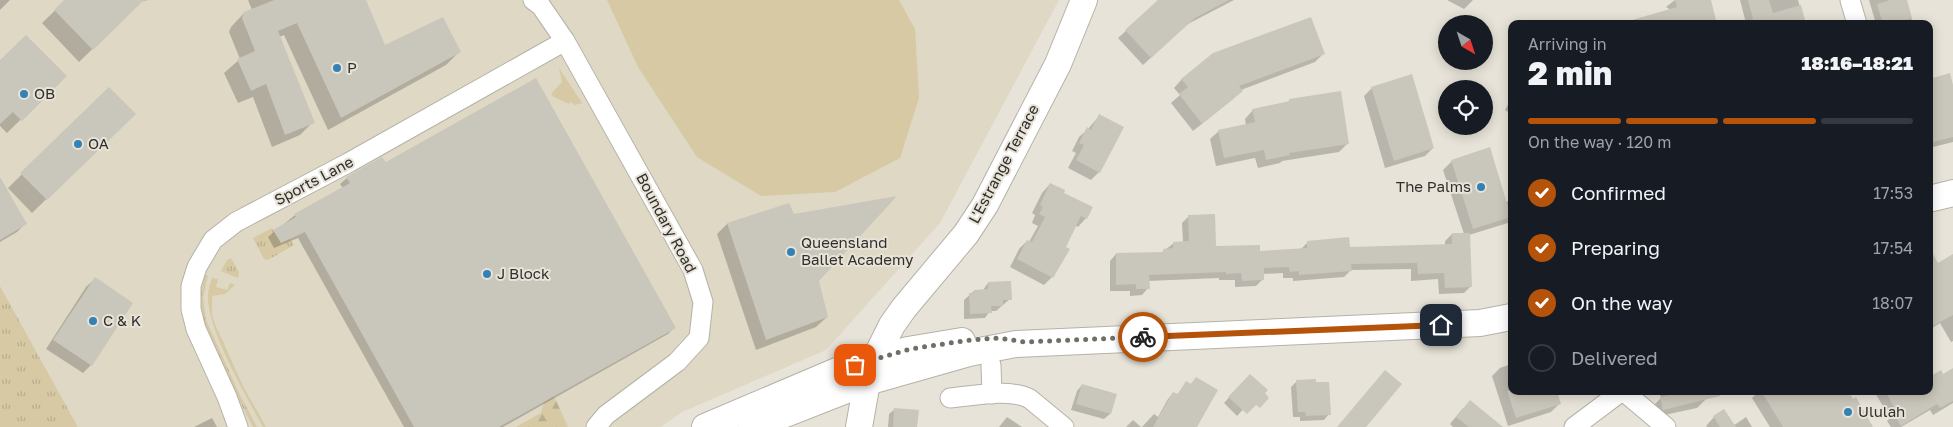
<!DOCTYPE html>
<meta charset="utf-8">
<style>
:root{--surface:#171b24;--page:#242831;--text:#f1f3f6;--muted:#9ea1a6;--line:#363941;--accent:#b45309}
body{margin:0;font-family:"Golos Text",sans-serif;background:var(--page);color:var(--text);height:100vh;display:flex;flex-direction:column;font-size:19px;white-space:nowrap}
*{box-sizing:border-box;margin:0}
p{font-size:16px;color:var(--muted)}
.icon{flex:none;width:28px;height:28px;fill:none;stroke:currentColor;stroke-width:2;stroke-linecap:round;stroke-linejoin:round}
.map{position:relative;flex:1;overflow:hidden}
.drawer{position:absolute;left:1508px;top:20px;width:425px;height:375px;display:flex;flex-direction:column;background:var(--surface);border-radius:10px;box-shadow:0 2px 12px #0003}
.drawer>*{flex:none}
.needle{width:32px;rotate:141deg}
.controls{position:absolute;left:1438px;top:15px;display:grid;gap:10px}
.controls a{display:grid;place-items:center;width:55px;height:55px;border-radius:50%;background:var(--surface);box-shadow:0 2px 12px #0003;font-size:25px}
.pin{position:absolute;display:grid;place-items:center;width:42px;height:42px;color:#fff;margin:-21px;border-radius:10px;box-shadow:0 2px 8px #0006}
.courier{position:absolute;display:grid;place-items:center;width:50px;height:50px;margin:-25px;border:4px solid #b45309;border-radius:50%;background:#fff;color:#222;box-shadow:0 1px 6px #0007}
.headline em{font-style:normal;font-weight:800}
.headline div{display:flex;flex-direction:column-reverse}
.headline{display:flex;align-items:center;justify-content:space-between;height:85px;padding:0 20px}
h1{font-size:32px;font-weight:800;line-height:38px}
.bar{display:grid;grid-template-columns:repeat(4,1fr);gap:8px 5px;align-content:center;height:60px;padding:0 20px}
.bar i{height:6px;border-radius:4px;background:var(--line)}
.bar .on{background:var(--accent)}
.bar p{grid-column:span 4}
ol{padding:0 20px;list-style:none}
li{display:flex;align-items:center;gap:15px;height:55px}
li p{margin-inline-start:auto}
li .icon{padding:5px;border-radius:50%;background:var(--accent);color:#fff;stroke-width:4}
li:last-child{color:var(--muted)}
li i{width:28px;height:28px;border:2px solid var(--line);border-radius:50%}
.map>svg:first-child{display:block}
.built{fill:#ded8c5}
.grass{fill:url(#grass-tufts)}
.forest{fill:url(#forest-firs)}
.garden{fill:#d6c9a4}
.shadow{fill:#0003}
.building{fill:#c9c6bb}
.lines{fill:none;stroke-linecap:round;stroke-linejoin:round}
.street-casing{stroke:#b5b2a7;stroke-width:21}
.secondary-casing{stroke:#b5b2a7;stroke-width:28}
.street{stroke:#fff;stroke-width:19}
.secondary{stroke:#fff;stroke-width:26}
.done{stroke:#716e68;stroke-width:5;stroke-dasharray:0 9}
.route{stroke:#b45309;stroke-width:6}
.poi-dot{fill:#3481b4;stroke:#e7e3d8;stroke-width:2}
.labels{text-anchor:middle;stroke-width:4;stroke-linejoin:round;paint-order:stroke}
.poi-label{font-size:15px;fill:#312f2b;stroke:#e7e3d8;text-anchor:start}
.street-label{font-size:15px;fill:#312f2b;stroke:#e7e3d8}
</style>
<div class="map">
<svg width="1953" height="427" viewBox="0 0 1953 427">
<defs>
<pattern id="grass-tufts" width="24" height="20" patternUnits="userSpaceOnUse" patternTransform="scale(1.25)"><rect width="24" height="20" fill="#d6c9a4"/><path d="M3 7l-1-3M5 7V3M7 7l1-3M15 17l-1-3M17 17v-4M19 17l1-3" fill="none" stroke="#b8ad8d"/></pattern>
<pattern id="forest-firs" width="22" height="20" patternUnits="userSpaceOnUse" patternTransform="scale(1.25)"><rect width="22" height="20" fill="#d6c9a4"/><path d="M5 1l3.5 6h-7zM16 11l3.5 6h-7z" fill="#b8ad8d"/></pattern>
</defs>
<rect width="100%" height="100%" fill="#e7e3d8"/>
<polygon class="built" points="0,0 1059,0 940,223 826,350 682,412 661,427 78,427 0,286"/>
<g class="grass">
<polygon points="272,228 281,242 289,238 294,245 268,260 264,259 253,238"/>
<polygon points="231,258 239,272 238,278 221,271 227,260"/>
<polygon points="205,275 208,275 203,297 206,320 239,393 257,427 253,427 240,402 203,320 200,297"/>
<polygon points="0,286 78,427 0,427"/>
</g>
<polygon class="forest" points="554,396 568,427 516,427 541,413 544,402"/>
<g class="garden">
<polygon points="607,0 899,0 915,29 919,98 900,158 835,192 761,196 697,157 638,67"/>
<polygon points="559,68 582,103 575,105 571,102 569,104 554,97 551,94 562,82"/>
<path d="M 212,278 L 218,279 L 216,287 L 227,290 L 230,283 L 235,285 L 225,294 L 212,296 L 212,315 L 215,324 L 243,386 L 266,427 L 263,427 C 246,396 207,329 208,296 C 208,290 210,284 212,278 Z"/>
</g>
<g class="shadow">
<polygon points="0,0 10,0 0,10"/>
<polygon points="66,0 149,0 142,1 79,62 42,23"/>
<polygon points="248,0 329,0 384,47 459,52 446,65 328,130 284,35 279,37 313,122 300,135 272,147 253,97 238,103 224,73 240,59 229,32 231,27 244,13 252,10"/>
<polygon points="1160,0 1234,0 1186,25 1143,65 1118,38"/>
<polygon points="1447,0 1473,0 1464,9"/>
<polygon points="1675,0 1710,0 1716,24 1627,24 1671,10 1666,7"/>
<polygon points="1798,0 1805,24 1743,24 1746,23 1740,0"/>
<polygon points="1869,0 1906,0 1913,24 1876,24"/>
<polygon points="1323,54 1315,62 1241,90 1233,99 1193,131 1171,103 1180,95 1174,88 1182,79"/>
<polygon points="0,62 65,76 7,133 0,126"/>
<polygon points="1949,75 1953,90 1953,142 1929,148 1929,80"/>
<polygon points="1372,88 1433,148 1425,156 1385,168 1364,96"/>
<polygon points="109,89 134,114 32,213 8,188"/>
<polygon points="1511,99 1511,114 1505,110"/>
<polygon points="1290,100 1347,144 1339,152 1282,161 1280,163 1258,168 1255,158 1216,166 1210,139 1219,131 1246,125 1245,119 1253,110 1287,103"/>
<polygon points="1100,115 1099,172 1091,180 1068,168 1076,153 1072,151 1079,137 1088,129"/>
<polygon points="1452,161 1506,202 1511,200 1511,222 1469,235 1471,286 1464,293 1439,294 1438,279 1411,281 1411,269 1351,270 1344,277 1293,281 1293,278 1283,278 1283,273 1263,274 1263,279 1256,286 1235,287 1235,280 1219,280 1219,278 1148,281 1148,288 1142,295 1130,296 1130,291 1110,291 1110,261 1116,254 1161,253 1174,243 1183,242 1182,223 1189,216 1215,247 1259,252 1300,250 1307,243 1349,248 1445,245 1445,241 1452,234 1464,234 1443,170"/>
<polygon points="385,164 674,328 668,334 503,427 404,427 298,238 274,248 268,237 295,215 343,188 340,184 347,178"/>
<polygon points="0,180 25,224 17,232 0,242"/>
<polygon points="1050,184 1062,193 1086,218 1078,227 1075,225 1052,277 1044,285 1010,267 1019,249 1027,241 1029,242 1038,226 1032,223 1035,215 1032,213 1042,193"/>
<polygon points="794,215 818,281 827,317 816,327 756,350 717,234 727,224"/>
<polygon points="1953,256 1953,341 1951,342 1940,323 1929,330 1929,260 1933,257 1937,264"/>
<polygon points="95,279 91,365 83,373 46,349 86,287"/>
<polygon points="988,283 1010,299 996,311 990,311 985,318 964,319 964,300 974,291 983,290"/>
<polygon points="1511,364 1511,391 1559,404 1551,412 1508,426 1492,376 1500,368"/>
<polygon points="1953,369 1953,403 1933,415 1930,410 1901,427 1891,427 1887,421 1890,418 1874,391 1929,391 1929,379 1940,372 1942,376"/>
<polygon points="1250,375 1250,402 1237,416 1224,403"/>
<polygon points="1196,379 1196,427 1142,427 1154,414 1158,417 1168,399 1173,393 1177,395 1186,383 1190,385"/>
<polygon points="1297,381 1329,414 1324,420 1300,421 1300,417 1293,417 1291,387"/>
<polygon points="1082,385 1115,395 1110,414 1104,419 1071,410 1077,391"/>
<polygon points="1659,391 1704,391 1706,399 1697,408 1655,417 1652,407 1661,398"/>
<polygon points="1759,391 1795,391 1860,427 1770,427 1752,398"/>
<polygon points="1463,408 1499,427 1453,427 1450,424"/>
<polygon points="895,409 916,427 888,427 889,414"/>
<polygon points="1007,417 1022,427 999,427"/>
<polygon points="1714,417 1733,426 1746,417 1752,427 1707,427 1706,426"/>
<polygon points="212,418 217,427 194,427"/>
<polygon points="1133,420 1141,427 1126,427"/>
</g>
<g class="building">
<polygon points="64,0 144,0 93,50 54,10"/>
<polygon points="274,0 366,0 385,45 443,17 461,52 341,118 297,23 278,31 315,123 285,135 266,84 251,91 237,59 255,51 242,18 244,12"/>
<polygon points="1158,0 1229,0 1195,18 1151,58 1125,30"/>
<polygon points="1675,0 1711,0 1717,24 1632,24 1632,20 1677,7"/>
<polygon points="1748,0 1769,0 1773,13 1801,5 1806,24 1751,24 1750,20 1753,19"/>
<polygon points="1890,0 1907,0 1912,18 1894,24 1883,24 1877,4"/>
<polygon points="1311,17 1325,54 1239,86 1243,91 1202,124 1179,94 1188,87 1181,79 1213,53"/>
<polygon points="26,35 67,76 22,121 13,112 0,124 0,60"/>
<polygon points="1950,73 1953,85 1953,137 1929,143 1929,79"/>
<polygon points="1412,74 1434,148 1394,161 1371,87"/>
<polygon points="536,78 676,328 499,427 414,427 305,232 281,243 273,230 296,217 294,214 350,183 346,177 382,157 386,162"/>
<polygon points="109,87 136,114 47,200 20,173"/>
<polygon points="1341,91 1349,144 1289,153 1290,155 1266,160 1264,150 1224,158 1218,130 1255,122 1252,109 1290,101 1289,99"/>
<polygon points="1099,114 1124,127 1100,173 1076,160 1084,145 1079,143 1087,127 1091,130"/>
<polygon points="1490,147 1511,217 1473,229 1451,160"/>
<polygon points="0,177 27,224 0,240"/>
<polygon points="1050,183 1065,190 1064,193 1093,207 1087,219 1081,216 1066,247 1070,249 1053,278 1017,259 1027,240 1032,242 1045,217 1039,214 1043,207 1040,205"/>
<polygon points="897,196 819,281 828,317 766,340 727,223 789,203 794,214"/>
<polygon points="1215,214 1216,246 1260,245 1260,251 1307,248 1307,241 1349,237 1350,247 1452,244 1452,233 1470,233 1472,287 1445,288 1444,273 1418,274 1417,263 1351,264 1352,271 1299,275 1299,271 1290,272 1289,267 1264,268 1264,280 1242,281 1241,273 1226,274 1226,272 1149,275 1150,289 1136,289 1136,284 1116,285 1116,253 1164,252 1163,249 1173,248 1173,242 1189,241 1188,215"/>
<polygon points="1929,247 1938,263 1953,254 1953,315 1929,328"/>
<polygon points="95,277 133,303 92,366 53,340"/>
<polygon points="1011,281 1012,300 1003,300 1003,306 991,306 992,313 970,314 969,293 974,293 974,290 988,289 988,282"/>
<polygon points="1953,368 1953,401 1940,408 1937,404 1901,426 1893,413 1896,411 1885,391 1929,391 1929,377 1941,370 1943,374"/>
<polygon points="1385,370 1402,384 1366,427 1337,427"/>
<polygon points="1250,374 1268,390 1265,393 1269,398 1260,408 1256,405 1247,414 1228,397"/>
<polygon points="1196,377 1218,390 1197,427 1153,427 1173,392 1178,394 1186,381 1191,384"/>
<polygon points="1316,379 1316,382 1329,382 1331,415 1306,416 1305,412 1298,412 1296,380"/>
<polygon points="1082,384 1117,394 1111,414 1076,404"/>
<polygon points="1507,391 1557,391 1561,404 1516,418"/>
<polygon points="1669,391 1719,391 1720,396 1663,410 1660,397 1670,395"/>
<polygon points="1761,391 1848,391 1853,399 1856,397 1873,427 1783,427"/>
<polygon points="1470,400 1503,427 1469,427 1456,417"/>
<polygon points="894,408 919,410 917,427 893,427"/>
<polygon points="1724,409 1736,427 1720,427 1713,416"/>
</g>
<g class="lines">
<defs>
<g id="street">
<polyline points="533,0 541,6 565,41 693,270 703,302 699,338 677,362 606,415 596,427"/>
<polyline points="1850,0 1857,24"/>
<polyline points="991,365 992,394"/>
<polyline points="1623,391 1666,427"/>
<path d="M 950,398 C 973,396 1010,388 1030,399 L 1064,427"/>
<polyline points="238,427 227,397 196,329 191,309 191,286 197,267 213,240 236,222 348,163 565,41"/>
<polyline points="1574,427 1622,391"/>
</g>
<g id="secondary">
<polyline points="1929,199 1953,193"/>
<polyline points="705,427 837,371 908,350 962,341"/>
<polyline points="752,427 867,382 969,353 1016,344 1480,323 1511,317"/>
<polyline points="859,427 867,382 878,353 892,325 904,308 966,234 985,205 1058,64 1084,0"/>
</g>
</defs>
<use href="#street" class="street-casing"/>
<use href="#secondary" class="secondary-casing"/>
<use href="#street" class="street"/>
<use href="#secondary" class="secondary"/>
</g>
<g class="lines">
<polyline class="done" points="855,365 910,349 970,340 999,338 1025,342 1143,337"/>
<polyline class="route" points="1143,337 1441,325"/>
</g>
<g class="poi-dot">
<circle cx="337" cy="68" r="5"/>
<circle cx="24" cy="94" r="5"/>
<circle cx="78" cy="144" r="5"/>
<circle cx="1481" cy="187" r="5"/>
<circle cx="791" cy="252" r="5"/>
<circle cx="487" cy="274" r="5"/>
<circle cx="93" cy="321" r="5"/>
<circle cx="1848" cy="412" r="5"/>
</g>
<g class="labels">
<g class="poi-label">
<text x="347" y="73">P</text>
<text x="34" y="99">OB</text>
<text x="88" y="149">OA</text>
<text x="1471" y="192" text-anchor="end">The Palms</text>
<text x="801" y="248">Queensland<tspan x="801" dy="17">Ballet Academy</tspan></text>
<text x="497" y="279">J Block</text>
<text x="103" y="326">C &amp; K</text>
<text x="1858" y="417">Ululah</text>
</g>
<g class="street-label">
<text transform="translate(1004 164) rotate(-62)" y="5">L'Estrange Terrace</text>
<text transform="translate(314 181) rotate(-28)" y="5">Sports Lane</text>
<text transform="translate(666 223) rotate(62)" y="5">Boundary Road</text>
</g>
</g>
</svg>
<div class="controls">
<a><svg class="needle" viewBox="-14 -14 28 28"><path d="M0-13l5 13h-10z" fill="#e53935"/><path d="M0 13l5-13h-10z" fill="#9ea1a6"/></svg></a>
<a><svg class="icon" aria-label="locate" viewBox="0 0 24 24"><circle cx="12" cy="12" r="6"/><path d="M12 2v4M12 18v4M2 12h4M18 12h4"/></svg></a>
</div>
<div class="pin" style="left:855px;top:365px;background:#ea580c"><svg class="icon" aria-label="bag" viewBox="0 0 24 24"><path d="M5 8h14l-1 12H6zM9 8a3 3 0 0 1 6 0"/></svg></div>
<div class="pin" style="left:1441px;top:325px;background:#1f2937"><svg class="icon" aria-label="home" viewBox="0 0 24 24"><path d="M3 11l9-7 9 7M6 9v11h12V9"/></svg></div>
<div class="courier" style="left:1143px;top:337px"><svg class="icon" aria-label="bike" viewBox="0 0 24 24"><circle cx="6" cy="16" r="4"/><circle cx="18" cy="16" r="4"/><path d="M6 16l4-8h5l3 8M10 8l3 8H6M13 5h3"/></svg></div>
<section class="drawer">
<div class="headline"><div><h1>2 min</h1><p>Arriving in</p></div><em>18:16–18:21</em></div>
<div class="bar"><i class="on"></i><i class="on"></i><i class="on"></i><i></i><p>On the way · 120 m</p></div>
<ol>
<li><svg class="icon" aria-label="check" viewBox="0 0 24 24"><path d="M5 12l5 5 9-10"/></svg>Confirmed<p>17:53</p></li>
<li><svg class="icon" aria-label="check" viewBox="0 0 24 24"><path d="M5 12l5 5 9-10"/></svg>Preparing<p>17:54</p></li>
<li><svg class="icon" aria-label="check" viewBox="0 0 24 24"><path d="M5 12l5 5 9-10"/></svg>On the way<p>18:07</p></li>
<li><i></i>Delivered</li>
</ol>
</section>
</div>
